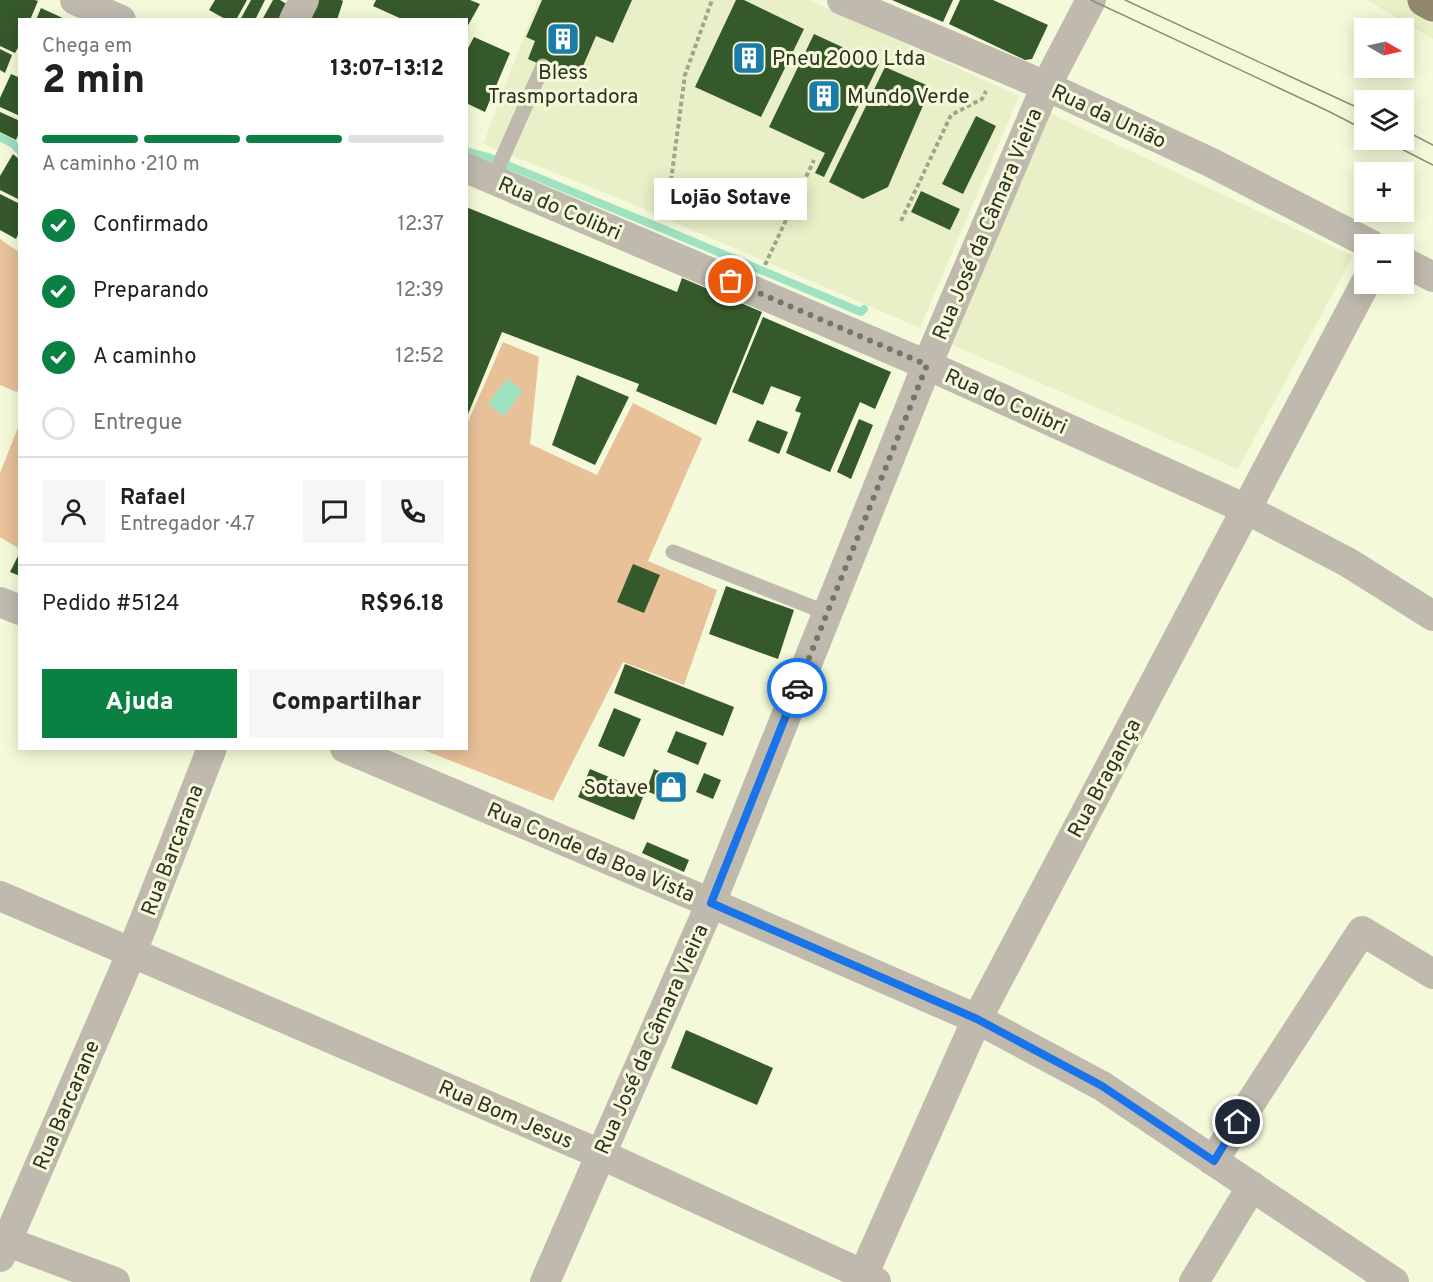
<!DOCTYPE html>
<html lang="pt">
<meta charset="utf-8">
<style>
:root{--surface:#fff;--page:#f6f6f6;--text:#202124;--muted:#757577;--line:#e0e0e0;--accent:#0b8043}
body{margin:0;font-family:Overpass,sans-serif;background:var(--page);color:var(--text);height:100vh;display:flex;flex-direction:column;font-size:22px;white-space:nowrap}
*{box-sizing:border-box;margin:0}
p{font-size:20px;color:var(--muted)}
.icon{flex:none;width:33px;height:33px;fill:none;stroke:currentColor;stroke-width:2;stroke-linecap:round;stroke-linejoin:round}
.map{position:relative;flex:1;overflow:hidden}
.drawer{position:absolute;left:18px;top:18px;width:450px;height:732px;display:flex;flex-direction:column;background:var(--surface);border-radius:0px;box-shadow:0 3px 15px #0003}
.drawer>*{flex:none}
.needle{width:39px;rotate:99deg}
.buttons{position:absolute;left:1354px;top:18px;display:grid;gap:12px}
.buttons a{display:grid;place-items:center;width:60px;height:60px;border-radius:0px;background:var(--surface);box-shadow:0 3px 15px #0003;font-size:30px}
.pin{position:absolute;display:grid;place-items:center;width:51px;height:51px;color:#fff;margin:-26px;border:3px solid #fff;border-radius:50%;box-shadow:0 2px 6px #0007}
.courier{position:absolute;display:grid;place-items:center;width:60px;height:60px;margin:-30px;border:4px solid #1a73e8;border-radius:50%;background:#fff;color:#222;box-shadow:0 2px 8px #0007}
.bubble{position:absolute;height:42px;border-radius:0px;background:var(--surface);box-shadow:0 3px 15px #0003;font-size:20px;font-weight:800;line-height:42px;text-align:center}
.headline em{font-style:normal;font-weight:800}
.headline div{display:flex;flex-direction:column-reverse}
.headline{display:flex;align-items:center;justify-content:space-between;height:102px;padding:0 24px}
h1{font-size:39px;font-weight:800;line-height:45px}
.bar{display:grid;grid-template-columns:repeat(4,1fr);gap:9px 6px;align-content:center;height:72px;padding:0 24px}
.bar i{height:8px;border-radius:4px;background:var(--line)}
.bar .on{background:var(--accent)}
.bar p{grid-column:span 4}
.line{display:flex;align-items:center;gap:15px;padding:0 24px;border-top:2px solid var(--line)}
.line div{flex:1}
.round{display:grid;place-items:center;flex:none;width:63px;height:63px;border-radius:0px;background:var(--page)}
ol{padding:0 24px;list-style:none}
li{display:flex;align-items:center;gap:18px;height:66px}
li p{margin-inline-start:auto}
li .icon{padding:6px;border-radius:50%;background:var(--accent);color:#fff;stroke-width:4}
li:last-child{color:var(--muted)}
li i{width:33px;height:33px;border:3px solid var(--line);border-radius:50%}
.cta{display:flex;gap:12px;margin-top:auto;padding:12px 24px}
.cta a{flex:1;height:69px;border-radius:0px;background:var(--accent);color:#fff;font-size:24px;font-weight:800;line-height:69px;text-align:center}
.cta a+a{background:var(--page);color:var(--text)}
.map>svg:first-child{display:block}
.built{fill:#e9f0c7}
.green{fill:#e8c199}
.water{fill:#9fe2c1}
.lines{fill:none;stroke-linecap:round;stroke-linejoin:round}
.stream{stroke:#9fe2c1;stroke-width:8}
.building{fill:#36592c}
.path{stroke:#a1a58c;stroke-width:4;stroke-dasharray:4.5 3;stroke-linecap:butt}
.service{stroke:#bfbaad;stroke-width:15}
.minor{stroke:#bfbaad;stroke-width:30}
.primary{stroke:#91886f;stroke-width:33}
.tram{stroke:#898d77;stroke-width:1.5}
.done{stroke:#747763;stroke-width:6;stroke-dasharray:0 10.8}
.route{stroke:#1a73e8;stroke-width:8}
.labels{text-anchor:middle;stroke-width:6;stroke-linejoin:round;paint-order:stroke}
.poi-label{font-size:21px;fill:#2f3124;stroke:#f4fad9;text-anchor:start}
.street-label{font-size:21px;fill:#2f3124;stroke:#f4fad9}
</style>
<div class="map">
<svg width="1433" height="1282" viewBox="0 0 1433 1282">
<rect width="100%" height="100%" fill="#f4fad9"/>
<g class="built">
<polygon points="538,0 809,0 1019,96 920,328 620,199 483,144"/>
<polygon points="1367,0 1433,0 1433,39"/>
<polygon points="1050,113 1353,256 1238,469 948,343"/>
</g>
<g class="green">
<polygon points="0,239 19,252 20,386 17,392 0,385"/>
<polygon points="503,342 539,357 530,444 597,475 633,403 702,438 648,561 717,590 684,685 623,662 553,801 421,749 466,748 467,424"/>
<polygon points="19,425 20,545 18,548 0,537 0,473"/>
</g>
<polygon class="water" points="507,379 523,391 504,416 488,404"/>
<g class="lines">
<g class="stream">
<polyline points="0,137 13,144 20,151"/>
<polyline points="466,151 488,157 663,229 861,312 864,309"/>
</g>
</g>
<g class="building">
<polygon points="0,0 35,0 38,1 30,20 20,20 20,44 15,53 0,46"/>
<polygon points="215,0 247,0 236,20 227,20 209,10"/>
<polygon points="251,0 265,0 255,20 240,20"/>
<polygon points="273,0 280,0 288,5 280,20 262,20"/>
<polygon points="308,0 341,0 343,1 337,20 302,20"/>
<polygon points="376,0 470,0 480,4 466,29 466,20 404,20 373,6"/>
<polygon points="542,0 632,0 613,43 596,36 577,80 528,59 535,41 526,37"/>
<polygon points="736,0 744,0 804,29 761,117 695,87"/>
<polygon points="892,0 953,0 943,22"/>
<polygon points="960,0 993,0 1048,25 1032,59 1025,60 949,24"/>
<polygon points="41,8 67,20 36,20"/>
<polygon points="814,34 879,64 824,177 815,173 825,153 769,127"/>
<polygon points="474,37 510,53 485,112 466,103 466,52"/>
<polygon points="0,49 12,55 5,73 0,70"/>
<polygon points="885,67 931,87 888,187 863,199 829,182"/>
<polygon points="11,74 20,78 20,116 0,107 0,98"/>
<polygon points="0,112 20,121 20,131 16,140 0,132"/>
<polygon points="976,116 996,126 963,194 942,184"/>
<polygon points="13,154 20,160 20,200 0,190 0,176"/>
<polygon points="921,191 960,209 950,230 911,212"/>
<polygon points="0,194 20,204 20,230 16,239 0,230"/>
<polygon points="466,207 677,292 682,278 762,312 716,425 636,391 639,384 502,332 466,419"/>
<polygon points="763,317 891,372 875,409 860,402 830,472 786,453 801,413 795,411 801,397 771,386 763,405 732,392"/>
<polygon points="577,375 629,397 595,465 552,445"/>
<polygon points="859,419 873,425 851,479 837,472"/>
<polygon points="757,420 788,432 779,454 748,441"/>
<polygon points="20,552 20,576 10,572"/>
<polygon points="633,564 660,575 644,613 617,602"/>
<polygon points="726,586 794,610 778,659 709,634"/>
<polygon points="625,664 734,707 723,736 614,693"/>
<polygon points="614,708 641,719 624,757 598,746"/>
<polygon points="676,731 707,743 698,765 667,752"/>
<polygon points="590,769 645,792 634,820 578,797"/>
<polygon points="654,769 686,782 677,803 646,791"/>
<polygon points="704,773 721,780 713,799 696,792"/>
<polygon points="647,842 689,860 684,872 642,853"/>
<polygon points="686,1030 773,1068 757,1105 671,1068"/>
</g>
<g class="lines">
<g class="path">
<polyline points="670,188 685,75 712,0"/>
<polyline points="901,221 951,115 982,99 986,91"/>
<polyline points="765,265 814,160"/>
</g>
<g class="service">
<polyline points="493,179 543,66"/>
<polyline points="673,552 827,613"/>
</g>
<g class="minor">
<polyline points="75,0 121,20"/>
<polyline points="842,0 1046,86 1210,162 1370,244"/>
<polyline points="294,20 304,0"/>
<polyline points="466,168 927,365 1246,509 1349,563 1433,616"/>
<polyline points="1404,262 1433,277"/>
<polyline points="0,602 20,610"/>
<polyline points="345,748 711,903 977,1019 1102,1086 1394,1282"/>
<polyline points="0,896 600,1154 864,1275 876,1282"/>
<polyline points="1213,1161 1362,931 1433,974"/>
<polyline points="0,1239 115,1282"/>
<polyline points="0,1257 132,952 212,748"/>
<polyline points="545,1282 711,903 927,365 1046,86 1091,0"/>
<polyline points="860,1282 977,1019 1365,284"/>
<polyline points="1194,1282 1252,1186"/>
</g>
<polyline class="primary" points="1424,0 1433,5"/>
<g class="tram">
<polyline points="1091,0 1328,111 1365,130"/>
<polyline points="1125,0 1365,111"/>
<polyline points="1404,130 1433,145"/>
<polyline points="1384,140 1433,165"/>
</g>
</g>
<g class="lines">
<polyline class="done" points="731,281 927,365 797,688"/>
<polyline class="route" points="797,688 711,903 977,1019 1102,1086 1214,1161 1238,1122"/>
</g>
<defs>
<symbol id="building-square" viewBox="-11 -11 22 22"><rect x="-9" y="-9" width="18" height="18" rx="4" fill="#1a7ca8" stroke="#f4fad9"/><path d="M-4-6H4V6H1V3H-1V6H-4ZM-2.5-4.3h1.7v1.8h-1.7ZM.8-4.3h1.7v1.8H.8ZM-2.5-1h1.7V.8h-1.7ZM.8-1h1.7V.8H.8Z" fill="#fff"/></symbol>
<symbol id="shop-square" viewBox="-11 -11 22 22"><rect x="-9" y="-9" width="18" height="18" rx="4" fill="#1a7ca8" stroke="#f4fad9"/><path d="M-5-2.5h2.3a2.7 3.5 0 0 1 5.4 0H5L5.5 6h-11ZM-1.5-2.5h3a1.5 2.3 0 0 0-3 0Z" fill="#fff"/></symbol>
</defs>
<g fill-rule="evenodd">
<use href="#building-square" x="544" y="20" width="38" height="38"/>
<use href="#building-square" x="730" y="39" width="38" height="38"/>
<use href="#building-square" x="805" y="77" width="38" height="38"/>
<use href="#shop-square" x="652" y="768" width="38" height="38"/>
</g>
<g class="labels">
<g class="poi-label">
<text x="772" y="65">Pneu 2000 Ltda</text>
<text x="563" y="79" text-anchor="middle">Bless<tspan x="563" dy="24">Trasmportadora</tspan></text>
<text x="847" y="103">Mundo Verde</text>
<text x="648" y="794" text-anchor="end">Sotave</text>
</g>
<g class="street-label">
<text transform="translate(1109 116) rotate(25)" y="7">Rua da União</text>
<text transform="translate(560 208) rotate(23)" y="7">Rua do Colibri</text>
<text transform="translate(987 224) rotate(-67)" y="7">Rua José da Câmara Vieira</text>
<text transform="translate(1006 401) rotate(24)" y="7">Rua do Colibri</text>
<text transform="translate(1104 778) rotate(-62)" y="7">Rua Bragança</text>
<text transform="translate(172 850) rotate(-69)" y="7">Rua Barcarana</text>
<text transform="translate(591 852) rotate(23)" y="7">Rua Conde da Boa Vista</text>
<text transform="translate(651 1039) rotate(-66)" y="7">Rua José da Câmara Vieira</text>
<text transform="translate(66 1105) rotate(-67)" y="7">Rua Barcarane</text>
<text transform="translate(506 1114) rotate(23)" y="7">Rua Bom Jesus</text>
</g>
</g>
</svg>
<div class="buttons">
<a><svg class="needle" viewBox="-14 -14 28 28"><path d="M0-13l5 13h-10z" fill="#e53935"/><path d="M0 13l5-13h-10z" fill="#757577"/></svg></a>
<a><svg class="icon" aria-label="layers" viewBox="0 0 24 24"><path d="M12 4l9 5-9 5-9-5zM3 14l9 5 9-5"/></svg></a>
<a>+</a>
<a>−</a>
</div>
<div class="pin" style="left:731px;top:281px;background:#ea580c"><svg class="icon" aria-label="bag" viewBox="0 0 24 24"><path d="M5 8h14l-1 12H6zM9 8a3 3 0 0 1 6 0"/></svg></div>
<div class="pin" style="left:1238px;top:1122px;background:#1f2937"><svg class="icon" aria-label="home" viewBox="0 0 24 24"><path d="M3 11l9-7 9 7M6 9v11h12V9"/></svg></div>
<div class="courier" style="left:797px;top:688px"><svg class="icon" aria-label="car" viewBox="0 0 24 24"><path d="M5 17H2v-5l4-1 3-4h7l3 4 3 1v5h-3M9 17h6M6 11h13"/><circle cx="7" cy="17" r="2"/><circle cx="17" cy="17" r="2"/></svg></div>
<div class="bubble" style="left:654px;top:178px;width:153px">Lojão Sotave</div>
<section class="drawer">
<div class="headline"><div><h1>2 min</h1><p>Chega em</p></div><em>13:07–13:12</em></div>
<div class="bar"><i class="on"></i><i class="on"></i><i class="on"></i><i></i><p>A caminho · 210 m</p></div>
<ol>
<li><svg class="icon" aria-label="check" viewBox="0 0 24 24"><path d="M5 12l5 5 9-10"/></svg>Confirmado<p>12:37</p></li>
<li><svg class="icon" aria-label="check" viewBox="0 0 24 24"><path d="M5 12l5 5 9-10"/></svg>Preparando<p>12:39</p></li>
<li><svg class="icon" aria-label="check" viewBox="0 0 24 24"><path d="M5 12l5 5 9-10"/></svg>A caminho<p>12:52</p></li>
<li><i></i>Entregue</li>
</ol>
<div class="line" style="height:108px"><a class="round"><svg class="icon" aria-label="person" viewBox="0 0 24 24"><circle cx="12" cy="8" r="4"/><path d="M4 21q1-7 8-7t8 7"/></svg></a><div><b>Rafael</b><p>Entregador · 4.7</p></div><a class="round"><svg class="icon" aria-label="chat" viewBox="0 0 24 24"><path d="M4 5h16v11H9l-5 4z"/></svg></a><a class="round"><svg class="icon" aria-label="phone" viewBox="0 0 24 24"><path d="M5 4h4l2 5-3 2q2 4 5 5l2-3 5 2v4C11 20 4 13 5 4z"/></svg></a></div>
<div class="line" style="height:78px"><div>Pedido #5124</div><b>R$96.18</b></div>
<div class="cta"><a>Ajuda</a><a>Compartilhar</a></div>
</section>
</div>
